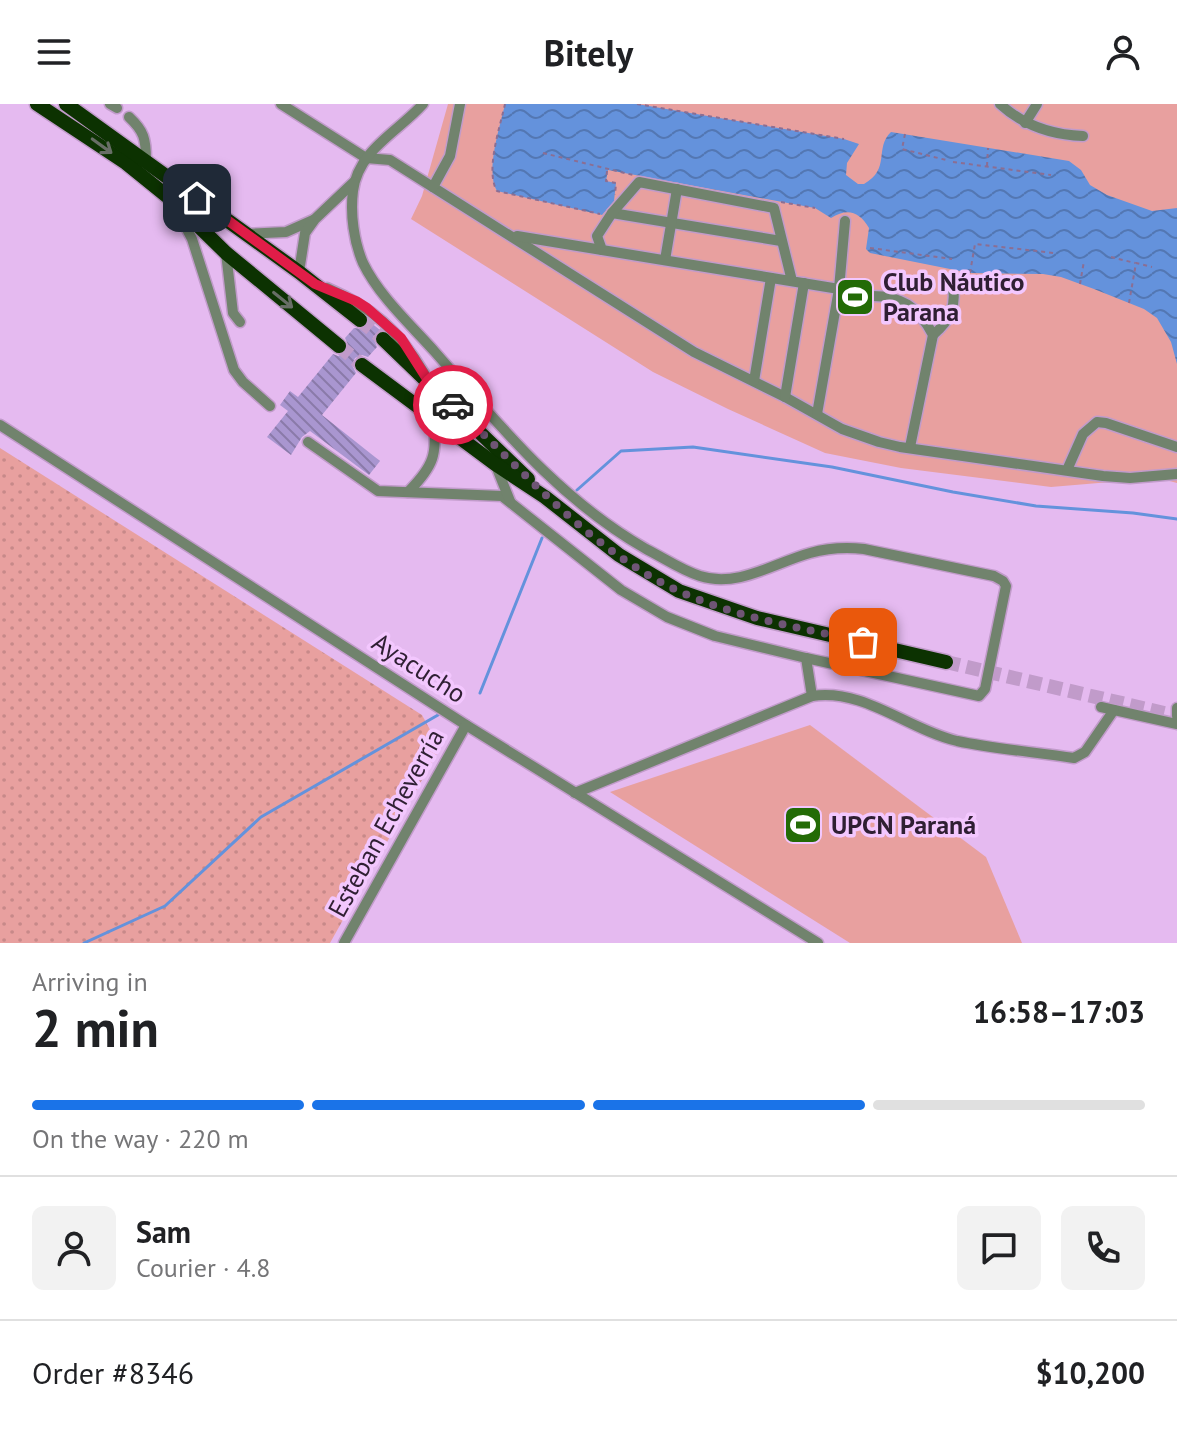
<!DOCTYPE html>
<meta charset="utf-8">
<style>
:root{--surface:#fff;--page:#f2f2f2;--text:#202124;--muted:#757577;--line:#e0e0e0;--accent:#1a73e8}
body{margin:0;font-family:"PT Sans",sans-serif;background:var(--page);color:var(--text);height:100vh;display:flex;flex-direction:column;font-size:30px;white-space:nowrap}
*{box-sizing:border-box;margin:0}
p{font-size:26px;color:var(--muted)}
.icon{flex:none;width:44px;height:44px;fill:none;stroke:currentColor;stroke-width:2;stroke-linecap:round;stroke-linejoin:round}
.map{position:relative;height:839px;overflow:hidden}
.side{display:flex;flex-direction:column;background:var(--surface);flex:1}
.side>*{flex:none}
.pin{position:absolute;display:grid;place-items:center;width:68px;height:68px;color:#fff;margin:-34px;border-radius:16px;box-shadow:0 4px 12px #0006}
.courier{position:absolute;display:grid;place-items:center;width:80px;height:80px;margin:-40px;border:6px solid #e11d48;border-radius:50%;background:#fff;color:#222;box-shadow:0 2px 10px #0007}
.overview em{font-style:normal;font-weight:700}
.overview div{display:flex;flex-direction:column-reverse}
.overview{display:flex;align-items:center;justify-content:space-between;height:136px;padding:0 32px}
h1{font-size:52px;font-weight:700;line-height:60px}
.bar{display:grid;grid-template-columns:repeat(4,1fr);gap:12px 8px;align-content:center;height:96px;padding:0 32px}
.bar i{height:10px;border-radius:6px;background:var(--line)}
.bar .active{background:var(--accent)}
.bar p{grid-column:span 4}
.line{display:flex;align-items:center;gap:20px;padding:0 32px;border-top:2px solid var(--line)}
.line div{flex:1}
.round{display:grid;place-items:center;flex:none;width:84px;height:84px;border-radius:12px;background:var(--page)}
header{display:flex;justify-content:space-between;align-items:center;height:104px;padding:0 32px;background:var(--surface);font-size:36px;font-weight:700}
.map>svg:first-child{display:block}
.grass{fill:url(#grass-dots)}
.park{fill:#e8a09f}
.water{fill:url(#water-waves)}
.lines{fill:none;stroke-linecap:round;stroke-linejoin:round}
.stream{stroke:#6492dc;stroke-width:3}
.building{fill:url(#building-back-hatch)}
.highway-tunnel{stroke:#c19bca;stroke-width:14;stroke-dasharray:14 7;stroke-linecap:butt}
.minor-casing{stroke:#c19bca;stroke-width:13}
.highway-casing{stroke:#c19bca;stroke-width:17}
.path{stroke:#8b6e93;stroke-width:2;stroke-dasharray:4 4;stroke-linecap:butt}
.minor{stroke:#71836d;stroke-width:10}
.highway{stroke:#0c3201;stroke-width:14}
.oneway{stroke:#686e66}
.done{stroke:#6f5575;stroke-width:8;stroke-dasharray:0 14.4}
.route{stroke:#e11d48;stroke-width:10}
.labels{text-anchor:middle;stroke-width:7;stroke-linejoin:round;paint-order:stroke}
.poi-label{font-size:26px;font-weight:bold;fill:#2f1f33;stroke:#f3c7fe;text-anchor:start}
.street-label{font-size:26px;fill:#2f1f33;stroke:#f3c7fe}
</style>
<header><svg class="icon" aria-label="menu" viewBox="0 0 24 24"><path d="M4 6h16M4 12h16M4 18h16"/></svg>Bitely<svg class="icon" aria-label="person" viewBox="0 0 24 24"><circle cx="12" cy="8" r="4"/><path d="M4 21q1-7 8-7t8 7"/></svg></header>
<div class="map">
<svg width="1177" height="839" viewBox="0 0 1177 839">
<defs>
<pattern id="grass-dots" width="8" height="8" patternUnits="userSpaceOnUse" patternTransform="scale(2)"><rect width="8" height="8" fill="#e8a09f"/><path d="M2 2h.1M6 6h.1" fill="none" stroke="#c78989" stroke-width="1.8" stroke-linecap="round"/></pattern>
<pattern id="water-waves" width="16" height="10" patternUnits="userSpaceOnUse" patternTransform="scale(2)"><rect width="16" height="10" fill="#6492dc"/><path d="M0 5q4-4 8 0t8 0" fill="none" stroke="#5377b3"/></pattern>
<pattern id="building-back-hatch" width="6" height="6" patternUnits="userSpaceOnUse" patternTransform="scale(2)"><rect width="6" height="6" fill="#a996d0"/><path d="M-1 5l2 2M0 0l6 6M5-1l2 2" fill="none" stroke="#8a7aa9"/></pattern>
</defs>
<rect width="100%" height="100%" fill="#e5baf0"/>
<polygon class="grass" points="0,344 422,611 440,644 330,839 0,839"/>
<g class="park">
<polygon points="448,0 1177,0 1177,379 1158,374 1051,383 901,364 825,349 728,305 653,268 411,115 422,92"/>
<polygon points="810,621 986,753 1022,839 850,839 610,688"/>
</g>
<path class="water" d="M 505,0 L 637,0 L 844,35 L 859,40 L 847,59 L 846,71 L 858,80 L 864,80 C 891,65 874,44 891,28 L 1069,57 L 1081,66 L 1090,81 L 1107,91 L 1152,107 L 1177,104 L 1177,260 L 1171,238 L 1157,214 L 1144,205 L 1094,185 L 1061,173 L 1043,170 L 970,169 L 870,149 L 866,145 L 869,124 C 859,107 847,104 831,114 L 815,104 L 608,66 L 606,77 L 616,79 L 614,97 L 602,111 L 497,87 C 485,67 500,23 505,0 Z"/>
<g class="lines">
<g class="stream">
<polyline points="577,386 621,347 693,343 832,363 953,388 1036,402 1133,409 1177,415"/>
<polyline points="480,589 542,434"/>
<polyline points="84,839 165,802 261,713 438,611"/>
</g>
</g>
<polygon class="building" points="370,218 380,226 373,233 377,243 368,253 362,251 355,254 352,261 356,269 322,311 380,357 369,371 310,327 302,333 291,351 267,333 288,307 280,301 290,287 298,293 333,250 338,252 346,249 349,243 345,234 354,224 363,225"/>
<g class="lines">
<g class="highway-tunnel">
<polyline points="360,216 383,235"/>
<polyline points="339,242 362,261"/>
<polyline points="946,558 1177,612"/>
</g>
<defs>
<g id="minor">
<polyline points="110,0 117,4"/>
<polyline points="281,0 366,54 390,56 694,248 785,293 842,325 879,338 900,343 1103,372 1130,374 1177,370"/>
<path d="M 423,0 C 398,28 358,46 353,87 C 350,110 354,138 363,159 C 379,192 411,221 435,248 C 501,323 559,395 646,445 C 664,454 681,466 700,472 C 738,484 774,459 810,449 C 828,444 845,443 864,445 L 994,472 L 1003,477 L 1006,482 L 985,585 L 979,592 L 806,554"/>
<path d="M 1000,0 C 1024,22 1052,31 1083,32"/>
<path d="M 129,13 C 144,27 146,35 146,56"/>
<polyline points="1025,19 1037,0"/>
<polyline points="433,83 450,52 460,0"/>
<polyline points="177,106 192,135 234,266 243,278 270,302"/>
<polyline points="612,109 781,137"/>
<polyline points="246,130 286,128 313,116"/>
<polyline points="517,132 602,146"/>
<polyline points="226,149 233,209 240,218"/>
<polyline points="665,156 677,85"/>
<polyline points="299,168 305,129 315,115 354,78"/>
<polyline points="792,177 774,104 639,78 612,109 597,132 602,146 839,185"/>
<path d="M 327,184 C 373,204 398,226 424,269"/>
<path d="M 869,192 C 900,191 919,203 933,231 L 910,343"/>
<path d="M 933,231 C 952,215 957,200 952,176"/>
<polyline points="754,277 771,174"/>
<polyline points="785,293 804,179"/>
<polyline points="817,310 839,185 845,117"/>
<polyline points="0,321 466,621 818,839"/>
<polyline points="308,338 378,387 502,392 621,486 667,513 715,532 806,554 812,592"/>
<polyline points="496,362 510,397"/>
<polyline points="1067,366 1083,330 1097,318 1106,319 1177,343"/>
<path d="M 408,388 C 434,362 438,350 433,313"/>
<polyline points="1101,603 1177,620"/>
<polyline points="1177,604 1177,612"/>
<path d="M 575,689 L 812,592 C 864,584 907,625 957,637 C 995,645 1035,648 1074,654 L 1085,648 L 1114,606"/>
<polyline points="344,839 466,621"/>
</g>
<g id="highway">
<polyline points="37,0 126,59 173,97 226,149 339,242"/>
<polyline points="66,0 299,168 360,216"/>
<polyline points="383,235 528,375"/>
<polyline points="362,261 495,360 545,393 619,451 679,487 757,514 946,558"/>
</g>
</defs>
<use href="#minor" class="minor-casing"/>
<use href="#highway" class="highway-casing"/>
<g class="path">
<path d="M 505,0 C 500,23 485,67 497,87 L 600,110"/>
<polyline points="637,0 844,35"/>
<polyline points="905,30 902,45 946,56"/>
<polyline points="543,49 633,71"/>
<polyline points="953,58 1051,71"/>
<polyline points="987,62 988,44"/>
<polyline points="607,67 606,77 616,79 615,91"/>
<polyline points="781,98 815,104"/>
<polyline points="870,144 952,155"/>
<polyline points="1111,153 1135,159"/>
<polyline points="970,169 975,140 1054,149"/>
<polyline points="1080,180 1084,157"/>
<polyline points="1129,199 1136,159 1152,163"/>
</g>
<use href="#minor" class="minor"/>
<use href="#highway" class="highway"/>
</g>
<defs><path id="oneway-shaft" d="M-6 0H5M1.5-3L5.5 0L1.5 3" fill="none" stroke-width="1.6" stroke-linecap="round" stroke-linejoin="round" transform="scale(2)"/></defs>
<g class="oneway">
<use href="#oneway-shaft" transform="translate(102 42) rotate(36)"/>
<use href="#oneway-shaft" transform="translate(283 196) rotate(39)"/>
</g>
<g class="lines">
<path class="done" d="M 453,301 C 528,371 598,456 697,495 C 750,516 807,525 863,538"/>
<polyline class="route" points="197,94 315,180 356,197 367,204 401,234 429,278 453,301"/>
</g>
<defs>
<symbol id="stadium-square" viewBox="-11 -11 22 22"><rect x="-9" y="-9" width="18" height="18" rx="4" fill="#236b06" stroke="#f3c7fe"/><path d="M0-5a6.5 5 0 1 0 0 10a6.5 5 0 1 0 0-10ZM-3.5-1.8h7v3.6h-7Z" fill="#fff"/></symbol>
</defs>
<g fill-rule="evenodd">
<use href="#stadium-square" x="833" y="171" width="44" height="44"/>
<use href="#stadium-square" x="781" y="699" width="44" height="44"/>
</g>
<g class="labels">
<g class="poi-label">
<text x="883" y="187">Club Náutico<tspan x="883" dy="30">Parana</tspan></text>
<text x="831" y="730">UPCN Paraná</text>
</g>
<g class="street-label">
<text transform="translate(419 564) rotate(33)" y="9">Ayacucho</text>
<text transform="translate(386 719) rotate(-61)" y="9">Esteban Echeverría</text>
</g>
</g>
</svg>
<div class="pin" style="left:863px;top:538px;background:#ea580c"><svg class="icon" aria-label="bag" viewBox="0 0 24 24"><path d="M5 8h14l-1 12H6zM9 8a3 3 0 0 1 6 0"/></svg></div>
<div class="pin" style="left:197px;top:94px;background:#1f2937"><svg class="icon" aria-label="home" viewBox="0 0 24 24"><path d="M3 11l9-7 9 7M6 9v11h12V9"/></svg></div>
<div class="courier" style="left:453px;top:301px"><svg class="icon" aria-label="car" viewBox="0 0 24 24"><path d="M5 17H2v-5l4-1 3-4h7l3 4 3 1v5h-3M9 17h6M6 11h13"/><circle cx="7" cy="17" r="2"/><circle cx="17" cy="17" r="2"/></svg></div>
</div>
<section class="side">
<div class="overview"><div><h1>2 min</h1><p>Arriving in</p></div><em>16:58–17:03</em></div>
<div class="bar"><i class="active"></i><i class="active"></i><i class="active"></i><i></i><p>On the way · 220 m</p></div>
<div class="line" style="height:144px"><a class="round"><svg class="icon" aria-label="person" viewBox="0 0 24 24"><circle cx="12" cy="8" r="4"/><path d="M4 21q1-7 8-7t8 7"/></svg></a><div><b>Sam</b><p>Courier · 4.8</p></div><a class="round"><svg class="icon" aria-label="chat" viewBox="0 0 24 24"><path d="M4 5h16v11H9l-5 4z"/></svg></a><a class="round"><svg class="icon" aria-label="phone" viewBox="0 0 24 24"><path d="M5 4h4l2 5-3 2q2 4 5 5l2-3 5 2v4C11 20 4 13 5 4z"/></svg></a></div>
<div class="line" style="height:104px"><div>Order #8346</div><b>$10,200</b></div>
</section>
